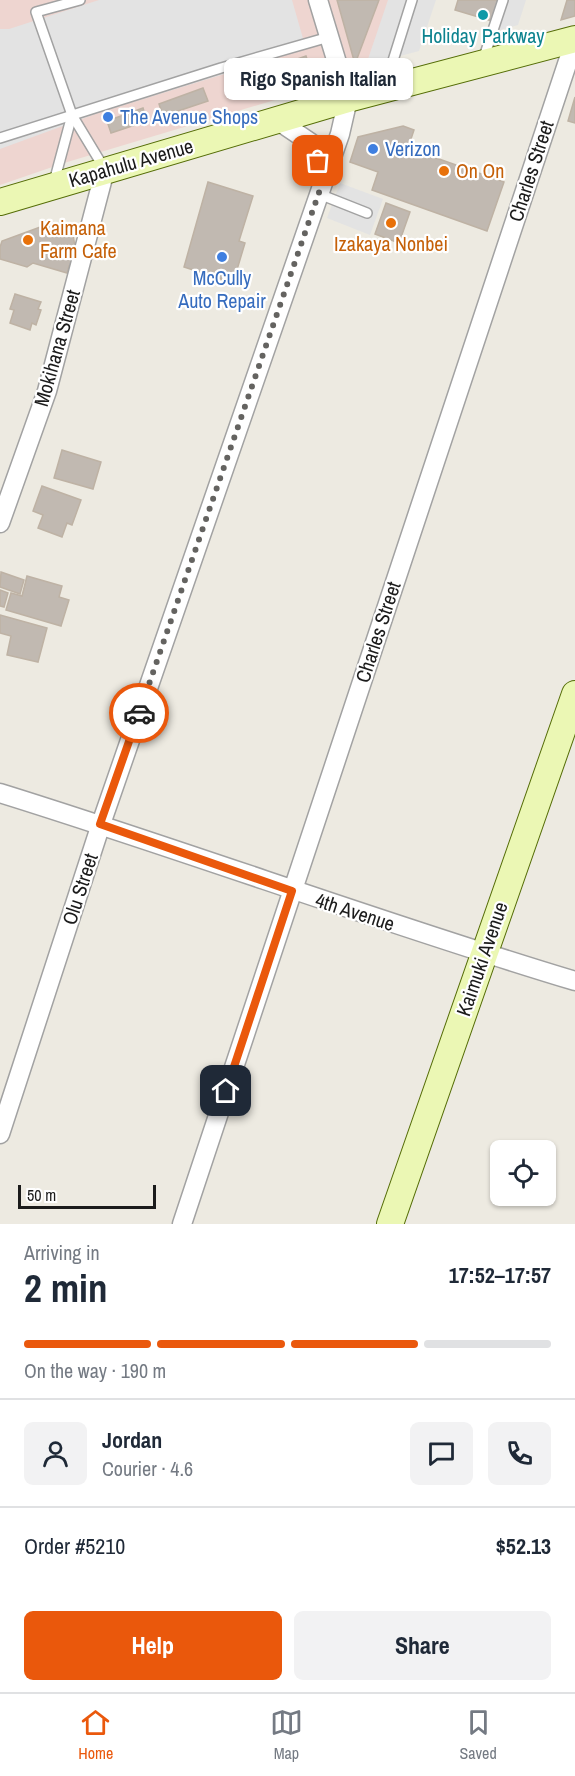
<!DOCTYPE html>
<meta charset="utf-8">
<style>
:root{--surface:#fff;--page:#f2f2f3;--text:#1f2937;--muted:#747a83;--line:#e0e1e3;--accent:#ea580c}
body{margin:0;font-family:"Archivo Narrow",sans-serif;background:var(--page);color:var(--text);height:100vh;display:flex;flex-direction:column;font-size:22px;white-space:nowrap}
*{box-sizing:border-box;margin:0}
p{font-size:20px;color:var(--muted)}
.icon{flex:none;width:33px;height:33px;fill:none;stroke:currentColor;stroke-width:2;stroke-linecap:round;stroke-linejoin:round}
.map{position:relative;height:1224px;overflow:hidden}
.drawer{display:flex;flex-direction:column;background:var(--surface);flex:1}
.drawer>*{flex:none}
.fabs{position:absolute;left:490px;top:1140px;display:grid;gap:12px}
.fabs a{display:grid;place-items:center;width:66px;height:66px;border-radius:9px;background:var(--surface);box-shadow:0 2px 4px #0004;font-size:30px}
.scale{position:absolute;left:18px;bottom:15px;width:138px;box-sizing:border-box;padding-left:6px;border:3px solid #1b1b1b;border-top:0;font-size:16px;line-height:21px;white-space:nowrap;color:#1b1b1b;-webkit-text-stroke:4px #fff;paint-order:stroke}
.pin{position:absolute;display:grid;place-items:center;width:51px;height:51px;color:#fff;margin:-26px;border-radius:12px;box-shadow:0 3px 9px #0006}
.courier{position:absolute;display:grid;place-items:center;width:60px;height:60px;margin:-30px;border:4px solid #ea580c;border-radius:50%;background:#fff;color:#222;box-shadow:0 2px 8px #0007}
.bubble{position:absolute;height:42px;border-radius:9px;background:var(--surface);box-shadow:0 2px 4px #0004;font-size:20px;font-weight:700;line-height:42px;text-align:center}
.summary em{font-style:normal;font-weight:700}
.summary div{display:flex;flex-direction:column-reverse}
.summary{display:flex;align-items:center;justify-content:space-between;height:102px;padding:0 24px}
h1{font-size:39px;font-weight:700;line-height:45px}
.bar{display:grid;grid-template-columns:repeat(4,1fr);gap:9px 6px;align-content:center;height:72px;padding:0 24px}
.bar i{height:8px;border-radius:4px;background:var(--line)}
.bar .selected{background:var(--accent)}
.bar p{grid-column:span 4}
.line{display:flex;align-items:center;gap:15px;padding:0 24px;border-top:2px solid var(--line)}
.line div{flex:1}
.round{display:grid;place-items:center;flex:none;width:63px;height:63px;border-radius:9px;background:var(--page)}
.action{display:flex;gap:12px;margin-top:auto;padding:12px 24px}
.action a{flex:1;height:69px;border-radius:9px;background:var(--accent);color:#fff;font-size:24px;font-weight:700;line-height:69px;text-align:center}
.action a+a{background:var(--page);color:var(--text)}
.tab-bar{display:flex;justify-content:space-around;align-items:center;height:84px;border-top:2px solid var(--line);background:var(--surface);font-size:16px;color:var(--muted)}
.tab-bar a{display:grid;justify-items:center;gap:3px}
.tab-bar .selected{color:var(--accent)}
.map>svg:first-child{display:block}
.commercial{fill:#eed5d0}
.parking{fill:#e3e3e3}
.building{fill:#c1b9b1;stroke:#beb2a4;stroke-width:1.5}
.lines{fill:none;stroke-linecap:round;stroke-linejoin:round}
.lane-casing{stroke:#a2a2a2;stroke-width:12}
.street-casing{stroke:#a2a2a2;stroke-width:21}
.secondary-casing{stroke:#556d07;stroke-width:28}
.lane{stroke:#fff;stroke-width:9}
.street{stroke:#fff;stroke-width:18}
.secondary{stroke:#ebf7b4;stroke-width:26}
.done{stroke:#646360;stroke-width:6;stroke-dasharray:0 10.8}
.route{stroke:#ea580c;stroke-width:8}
.culture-dot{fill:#0f9aa8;stroke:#fff;stroke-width:2}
.shop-dot{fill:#3f7fe0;stroke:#fff;stroke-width:2}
.food-dot{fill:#e8710a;stroke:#fff;stroke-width:2}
.labels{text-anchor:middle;stroke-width:4.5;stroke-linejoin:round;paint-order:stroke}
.culture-label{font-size:20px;fill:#0d838f;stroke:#fff}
.shop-label{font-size:20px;fill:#366cbe;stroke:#fff;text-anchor:start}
.street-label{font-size:20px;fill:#1b1b1b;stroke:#fff}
.food-label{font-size:20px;fill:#c56008;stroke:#fff;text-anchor:start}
</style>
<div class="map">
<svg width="575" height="1224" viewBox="0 0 575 1224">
<rect width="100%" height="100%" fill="#edeae1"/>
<polygon class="commercial" points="0,0 392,0 368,72 64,163 0,185"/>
<g class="parking">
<polygon points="99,0 292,0 306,49 101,112 0,149 0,29 9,29"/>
<polygon points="388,0 436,0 419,51 366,65"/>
<polygon points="500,0 526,0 518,25 489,33"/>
<polygon points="340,183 383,199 370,235 327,218"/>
</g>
<g class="building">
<polygon points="337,0 379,0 355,64"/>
<polygon points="458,0 498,0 492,21 455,10"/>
<polygon points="567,0 575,0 575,16 561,20"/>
<polygon points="306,56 314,80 277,92 276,89 267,92 261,76 271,73 269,69"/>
<polygon points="203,88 208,101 163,116 159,104"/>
<polygon points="575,97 575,123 568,121"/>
<polygon points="143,108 147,121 111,133 107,121"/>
<polygon points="403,126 414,130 408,148 504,182 487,231 372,190 378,172 350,162 358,137"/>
<polygon points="208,182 253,196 239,241 245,243 233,283 184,267"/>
<polygon points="386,203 410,212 399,243 375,234"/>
<polygon points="57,224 64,225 73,234 75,247 80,250 73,267 69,266 67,273 33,263 27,267 0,259 0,247 2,241 43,226"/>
<polygon points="15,294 41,302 38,309 41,310 36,325 32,323 30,330 10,323 14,310 10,309"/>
<polygon points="62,450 101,462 93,489 54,478"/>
<polygon points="42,486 81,500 72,525 67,523 62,537 38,528 43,515 33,511"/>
<polygon points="1,572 24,580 20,594 0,587"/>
<polygon points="27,576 62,586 59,597 69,600 61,626 6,610 11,593 22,596"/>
<polygon points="0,590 8,593 4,607 0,606"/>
<polygon points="0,615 47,628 38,662 7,655 11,636 0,633"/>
</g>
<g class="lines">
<defs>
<g id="lane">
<polyline points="80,0 36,12 72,115 104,168"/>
<polyline points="483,60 503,0"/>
<polyline points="385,86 412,0"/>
<polyline points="0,138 221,68 329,37"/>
<polyline points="54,182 72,115"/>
<polyline points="319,194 367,213"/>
</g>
<g id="street">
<polyline points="277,120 311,143 325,178"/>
<polyline points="0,523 47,391 105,170"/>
<path d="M 0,793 C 193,853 382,923 575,981"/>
<polyline points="0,1134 101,824 340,134 348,99 318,0"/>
<polyline points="182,1224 575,40"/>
</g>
<g id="secondary">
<polyline points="0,202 348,99 575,39"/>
<polyline points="390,1224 575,694"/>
</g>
</defs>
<use href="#lane" class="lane-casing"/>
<use href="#street" class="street-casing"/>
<use href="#secondary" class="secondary-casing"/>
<use href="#lane" class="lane"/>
<use href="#street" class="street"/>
<use href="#secondary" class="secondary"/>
</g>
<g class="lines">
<polyline class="done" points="139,713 324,178 318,161"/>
<polyline class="route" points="139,713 100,824 292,891 226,1091"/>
</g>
<circle class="culture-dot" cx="483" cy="15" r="6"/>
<g class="shop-dot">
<circle cx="108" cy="117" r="6"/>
<circle cx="373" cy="149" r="6"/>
<circle cx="222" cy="257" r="6"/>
</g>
<g class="food-dot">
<circle cx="444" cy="171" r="6"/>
<circle cx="391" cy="223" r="6"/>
<circle cx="28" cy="240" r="6"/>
</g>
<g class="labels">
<g class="culture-label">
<text x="483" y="43">Holiday Parkway</text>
</g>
<g class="shop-label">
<text x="120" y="124">The Avenue Shops</text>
<text x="385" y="156">Verizon</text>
<text x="222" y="285" text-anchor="middle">McCully<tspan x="222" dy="23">Auto Repair</tspan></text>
</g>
<g class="street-label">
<text transform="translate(131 163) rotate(-16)" y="7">Kapahulu Avenue</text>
<text transform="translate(531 171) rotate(-72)" y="7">Charles Street</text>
<text transform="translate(57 348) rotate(-74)" y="7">Mokihana Street</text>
<text transform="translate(378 632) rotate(-72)" y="7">Charles Street</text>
<text transform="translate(80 889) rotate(-72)" y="7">Olu Street</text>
<text transform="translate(355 912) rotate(18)" y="7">4th Avenue</text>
<text transform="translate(482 959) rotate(-71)" y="7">Kaimuki Avenue</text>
</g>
<g class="food-label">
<text x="456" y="178">On On</text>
<text x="40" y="235">Kaimana<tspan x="40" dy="23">Farm Cafe</tspan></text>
<text x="391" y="251" text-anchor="middle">Izakaya Nonbei</text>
</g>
</g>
</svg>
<div class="fabs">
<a><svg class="icon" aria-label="locate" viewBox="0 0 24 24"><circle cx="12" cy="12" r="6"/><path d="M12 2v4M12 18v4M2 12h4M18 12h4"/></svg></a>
</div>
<div class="scale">50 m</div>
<div class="pin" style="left:318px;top:161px;background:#ea580c"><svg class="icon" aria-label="bag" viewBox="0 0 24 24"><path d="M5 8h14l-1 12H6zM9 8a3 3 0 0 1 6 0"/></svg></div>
<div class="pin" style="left:226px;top:1091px;background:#1f2937"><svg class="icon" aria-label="home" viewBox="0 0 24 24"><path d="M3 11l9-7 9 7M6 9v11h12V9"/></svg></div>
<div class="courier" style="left:139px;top:713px"><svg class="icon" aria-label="car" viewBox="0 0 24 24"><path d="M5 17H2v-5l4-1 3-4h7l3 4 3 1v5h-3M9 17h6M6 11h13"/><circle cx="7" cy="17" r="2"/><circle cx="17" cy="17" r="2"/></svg></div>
<div class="bubble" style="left:224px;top:58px;width:189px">Rigo Spanish Italian</div>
</div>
<section class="drawer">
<div class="summary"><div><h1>2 min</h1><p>Arriving in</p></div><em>17:52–17:57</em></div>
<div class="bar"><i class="selected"></i><i class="selected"></i><i class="selected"></i><i></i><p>On the way · 190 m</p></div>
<div class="line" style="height:108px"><a class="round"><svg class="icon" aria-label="person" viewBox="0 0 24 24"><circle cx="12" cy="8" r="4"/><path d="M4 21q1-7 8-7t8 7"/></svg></a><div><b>Jordan</b><p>Courier · 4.6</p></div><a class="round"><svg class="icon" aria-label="chat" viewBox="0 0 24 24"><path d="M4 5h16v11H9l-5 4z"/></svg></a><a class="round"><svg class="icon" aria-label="phone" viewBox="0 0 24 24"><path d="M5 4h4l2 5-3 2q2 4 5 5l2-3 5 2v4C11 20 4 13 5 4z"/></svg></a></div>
<div class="line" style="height:78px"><div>Order #5210</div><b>$52.13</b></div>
<div class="action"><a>Help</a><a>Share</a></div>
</section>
<nav class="tab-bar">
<a class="selected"><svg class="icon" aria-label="home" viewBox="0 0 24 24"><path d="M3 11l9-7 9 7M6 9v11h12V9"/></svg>Home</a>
<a><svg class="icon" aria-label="map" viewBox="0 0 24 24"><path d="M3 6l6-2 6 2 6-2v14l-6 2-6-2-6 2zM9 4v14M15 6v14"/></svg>Map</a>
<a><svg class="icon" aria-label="saved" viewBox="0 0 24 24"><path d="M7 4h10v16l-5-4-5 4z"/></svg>Saved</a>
</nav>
